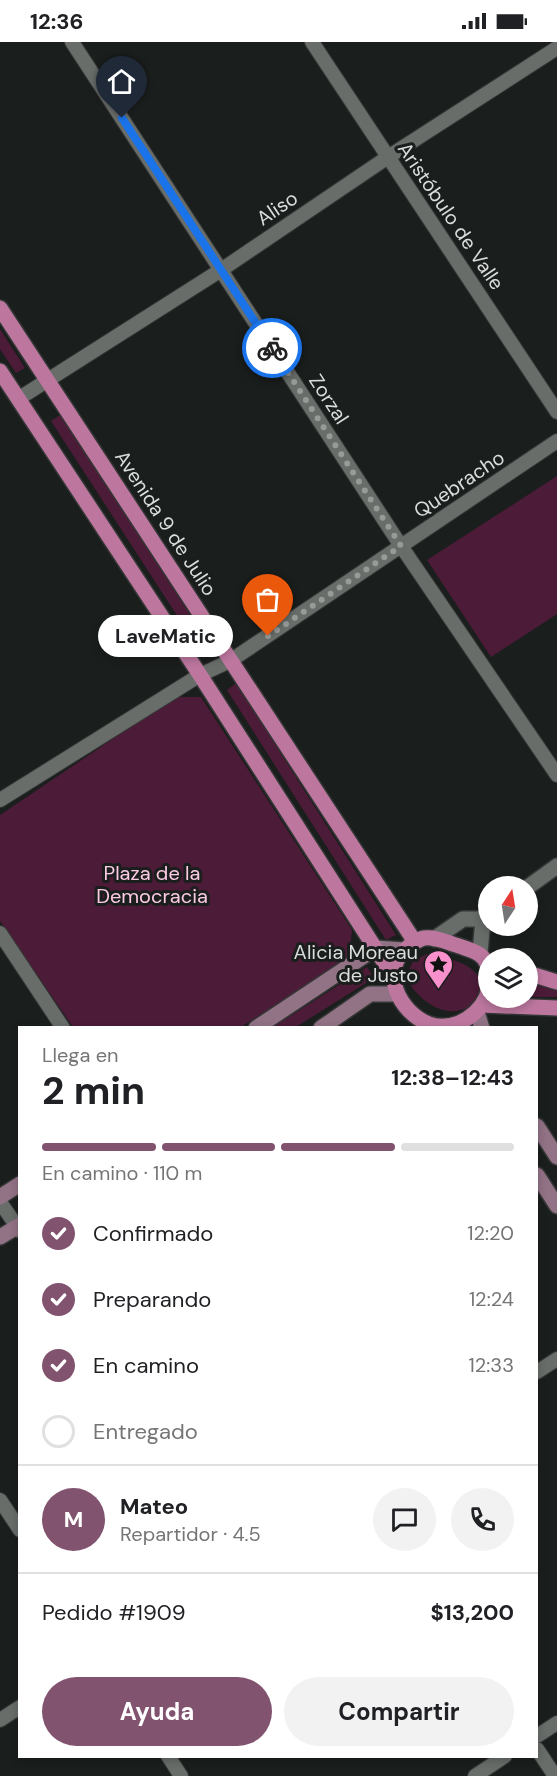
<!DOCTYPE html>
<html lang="es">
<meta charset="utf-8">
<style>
:root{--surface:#fff;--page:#f2f2f2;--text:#202124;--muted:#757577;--line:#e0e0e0;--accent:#81536f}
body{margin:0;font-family:"DM Sans",sans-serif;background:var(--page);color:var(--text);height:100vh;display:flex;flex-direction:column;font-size:22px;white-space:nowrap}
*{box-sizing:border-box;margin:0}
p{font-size:20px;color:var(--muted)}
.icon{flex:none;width:33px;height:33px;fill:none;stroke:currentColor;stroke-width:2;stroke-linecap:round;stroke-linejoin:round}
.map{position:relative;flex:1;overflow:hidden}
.drawer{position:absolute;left:18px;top:984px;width:520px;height:732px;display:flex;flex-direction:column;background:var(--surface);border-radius:0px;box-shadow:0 3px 9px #0003}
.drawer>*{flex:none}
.needle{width:39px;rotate:12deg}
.fabs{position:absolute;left:478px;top:834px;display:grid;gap:12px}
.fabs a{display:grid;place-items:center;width:60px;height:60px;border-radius:50%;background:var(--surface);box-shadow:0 3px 9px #0003;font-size:30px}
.pin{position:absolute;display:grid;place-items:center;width:51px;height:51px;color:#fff;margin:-62px -26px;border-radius:50% 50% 50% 0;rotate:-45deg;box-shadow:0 0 6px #0007}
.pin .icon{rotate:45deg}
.courier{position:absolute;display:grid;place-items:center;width:60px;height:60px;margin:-30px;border:4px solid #1a73e8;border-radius:50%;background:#fff;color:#222;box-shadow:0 2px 8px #0007}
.bubble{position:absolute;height:42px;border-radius:21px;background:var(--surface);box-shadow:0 3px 9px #0003;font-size:20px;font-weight:700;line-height:42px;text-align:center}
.head em{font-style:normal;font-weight:700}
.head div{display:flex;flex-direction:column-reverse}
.head{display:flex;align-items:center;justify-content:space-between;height:102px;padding:0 24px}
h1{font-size:39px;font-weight:700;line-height:45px}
.bar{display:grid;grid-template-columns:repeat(4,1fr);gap:9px 6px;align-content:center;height:72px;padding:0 24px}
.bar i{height:8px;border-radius:4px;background:var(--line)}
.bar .on{background:var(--accent)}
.bar p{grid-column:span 4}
.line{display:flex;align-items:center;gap:15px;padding:0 24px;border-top:2px solid var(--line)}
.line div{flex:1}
.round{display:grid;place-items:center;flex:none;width:63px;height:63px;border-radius:32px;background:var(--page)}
ol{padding:0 24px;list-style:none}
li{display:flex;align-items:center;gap:18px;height:66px}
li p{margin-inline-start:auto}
li .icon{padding:6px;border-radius:50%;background:var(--accent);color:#fff;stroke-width:4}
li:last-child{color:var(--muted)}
li i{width:33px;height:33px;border:3px solid var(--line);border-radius:50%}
.button{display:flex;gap:12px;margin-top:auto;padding:12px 24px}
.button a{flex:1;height:69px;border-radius:36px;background:var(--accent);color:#fff;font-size:24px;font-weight:700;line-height:69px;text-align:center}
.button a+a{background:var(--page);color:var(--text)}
.status{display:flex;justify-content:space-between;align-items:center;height:42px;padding:0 30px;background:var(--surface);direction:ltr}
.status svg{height:16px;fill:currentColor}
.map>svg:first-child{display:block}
.green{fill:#4c1b38}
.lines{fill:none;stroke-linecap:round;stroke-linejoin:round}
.minor-casing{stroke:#353736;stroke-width:16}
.tertiary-casing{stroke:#353736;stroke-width:18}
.secondary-casing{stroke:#353736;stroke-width:18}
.primary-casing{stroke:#353736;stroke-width:18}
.minor{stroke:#686d6a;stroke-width:14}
.tertiary{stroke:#686d6a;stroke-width:15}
.secondary{stroke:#927285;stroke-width:15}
.primary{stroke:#bd779f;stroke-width:15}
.done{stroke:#979a98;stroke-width:6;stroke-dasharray:0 10.8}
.route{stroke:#1a73e8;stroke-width:8}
.labels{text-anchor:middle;stroke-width:6;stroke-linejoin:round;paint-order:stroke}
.street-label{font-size:20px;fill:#dadddb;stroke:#1a1e1c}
.park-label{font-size:20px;fill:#fbcae3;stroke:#1a1e1c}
.poi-label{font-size:20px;fill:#dadddb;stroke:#1a1e1c;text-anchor:end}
</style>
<div class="status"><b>12:36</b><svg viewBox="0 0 49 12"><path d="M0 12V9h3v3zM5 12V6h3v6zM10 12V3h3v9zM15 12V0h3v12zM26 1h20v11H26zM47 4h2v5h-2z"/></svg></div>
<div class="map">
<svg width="557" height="1734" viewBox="0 0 557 1734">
<rect width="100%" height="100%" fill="#1a1e1c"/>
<g class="green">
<polygon points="0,287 25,326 16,331 0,307"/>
<polygon points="60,373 210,603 200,609 51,379"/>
<polygon points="557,434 557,572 491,615 427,518"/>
<polygon points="236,641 396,893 386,898 227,648"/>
<polygon points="175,655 201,655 352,888 349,916 241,985 73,985 0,879 0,773"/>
<path d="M 427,912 C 451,918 470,918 483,941 L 472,964 C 467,966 462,968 457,969 C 436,972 414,953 406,935 L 413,919 Z"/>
<polygon points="367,925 374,936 296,985 273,985"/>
<polygon points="528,940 557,948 557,955 528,955"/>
</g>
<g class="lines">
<defs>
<g id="minor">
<polyline points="72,0 401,504 557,733"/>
<polyline points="312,0 557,370"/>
<polyline points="18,357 221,228 388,115 557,6"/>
<polyline points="0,758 200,633 230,619 557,399"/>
<polyline points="0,891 63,986"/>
<polyline points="0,1160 20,1189"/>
<polyline points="537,1330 557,1317"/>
<polyline points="0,1458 20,1488"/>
<polyline points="0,1678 20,1665"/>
<polyline points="537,1694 557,1681"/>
<polyline points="537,1707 555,1734"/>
<polyline points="168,1714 181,1734"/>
<polyline points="475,1734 505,1714"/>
</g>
<g id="tertiary">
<polyline points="528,845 557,824"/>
<polyline points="434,897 463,877 483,877 489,873"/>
<polyline points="480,911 483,877"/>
</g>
<g id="secondary">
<polyline points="477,970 482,986"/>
<polyline points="256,986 376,906 405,908"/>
<polyline points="321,986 370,952 396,952"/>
<polyline points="537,1084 557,1115"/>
<polyline points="537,1133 557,1164"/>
<polyline points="0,1155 20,1142"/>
<polyline points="0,1195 20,1183"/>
</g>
<g id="primary">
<polyline points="0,266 415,900"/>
<polyline points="0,329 200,633 393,934"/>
<path d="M 489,928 C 485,911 474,909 459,904 C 448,901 435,894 424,896 C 418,897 413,902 408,905 C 378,929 400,971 429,982 C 455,991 484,971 489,946"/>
<polyline points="528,931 557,940"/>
<polyline points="482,963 557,966"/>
</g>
</defs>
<use href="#minor" class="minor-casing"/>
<use href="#tertiary" class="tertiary-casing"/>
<use href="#secondary" class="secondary-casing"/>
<use href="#primary" class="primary-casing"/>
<use href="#minor" class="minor"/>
<use href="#tertiary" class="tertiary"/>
<use href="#secondary" class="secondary"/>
<use href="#primary" class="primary"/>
</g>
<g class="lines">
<polyline class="done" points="268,594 401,504 272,306"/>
<polyline class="route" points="122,76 272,306"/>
</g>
<defs>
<symbol id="sight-pin" viewBox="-11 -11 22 30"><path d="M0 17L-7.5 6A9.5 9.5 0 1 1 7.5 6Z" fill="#f890cb" stroke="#1a1e1c"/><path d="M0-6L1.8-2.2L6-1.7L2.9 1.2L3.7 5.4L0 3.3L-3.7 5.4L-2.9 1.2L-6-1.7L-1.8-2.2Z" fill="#111"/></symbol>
</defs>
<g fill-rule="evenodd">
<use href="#sight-pin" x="422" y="906" width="33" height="45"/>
</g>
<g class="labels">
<g class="street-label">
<text transform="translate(277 166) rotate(-34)" y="7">Aliso</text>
<text transform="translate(451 174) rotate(56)" y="7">Aristóbulo de Valle</text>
<text transform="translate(329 357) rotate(57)" y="7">Zorzal</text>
<text transform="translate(459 442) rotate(-34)" y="7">Quebracho</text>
<text transform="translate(166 481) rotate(57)" y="7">Avenida 9 de Julio</text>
</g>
<g class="park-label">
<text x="152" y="838">Plaza de la<tspan x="152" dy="23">Democracia</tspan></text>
</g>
<g class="poi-label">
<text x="418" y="917">Alicia Moreau<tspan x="418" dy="23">de Justo</tspan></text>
</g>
</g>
</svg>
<div class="fabs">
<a><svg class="needle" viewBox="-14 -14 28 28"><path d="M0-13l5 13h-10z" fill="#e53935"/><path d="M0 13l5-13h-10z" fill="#757577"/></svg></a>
<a><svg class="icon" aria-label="layers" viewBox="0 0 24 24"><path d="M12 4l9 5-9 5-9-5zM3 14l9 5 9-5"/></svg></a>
</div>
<div class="pin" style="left:268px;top:594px;background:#ea580c"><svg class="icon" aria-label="bag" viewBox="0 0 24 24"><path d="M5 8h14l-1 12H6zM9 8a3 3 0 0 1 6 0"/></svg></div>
<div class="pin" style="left:122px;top:76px;background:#1f2937"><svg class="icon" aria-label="home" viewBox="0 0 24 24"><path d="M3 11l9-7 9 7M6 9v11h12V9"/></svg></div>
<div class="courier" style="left:272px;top:306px"><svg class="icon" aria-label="bike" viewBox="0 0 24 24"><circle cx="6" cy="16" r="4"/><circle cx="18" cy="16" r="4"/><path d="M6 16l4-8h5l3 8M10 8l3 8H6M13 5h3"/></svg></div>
<div class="bubble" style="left:98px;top:573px;width:135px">LaveMatic</div>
<section class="drawer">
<div class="head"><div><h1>2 min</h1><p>Llega en</p></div><em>12:38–12:43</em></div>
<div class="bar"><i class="on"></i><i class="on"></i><i class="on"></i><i></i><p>En camino · 110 m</p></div>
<ol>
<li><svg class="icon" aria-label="check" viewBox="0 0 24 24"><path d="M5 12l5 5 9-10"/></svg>Confirmado<p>12:20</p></li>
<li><svg class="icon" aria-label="check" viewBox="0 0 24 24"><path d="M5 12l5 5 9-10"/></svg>Preparando<p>12:24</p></li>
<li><svg class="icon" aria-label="check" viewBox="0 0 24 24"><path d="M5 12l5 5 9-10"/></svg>En camino<p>12:33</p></li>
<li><i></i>Entregado</li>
</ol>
<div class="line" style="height:108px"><b class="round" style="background:var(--accent);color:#fff">M</b><div><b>Mateo</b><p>Repartidor · 4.5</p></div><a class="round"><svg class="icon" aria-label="chat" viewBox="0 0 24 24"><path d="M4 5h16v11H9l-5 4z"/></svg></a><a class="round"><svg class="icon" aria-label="phone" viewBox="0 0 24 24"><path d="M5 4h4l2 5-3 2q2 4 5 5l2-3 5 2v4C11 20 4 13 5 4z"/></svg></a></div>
<div class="line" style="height:78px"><div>Pedido #1909</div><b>$13,200</b></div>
<div class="button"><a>Ayuda</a><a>Compartir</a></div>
</section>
</div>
